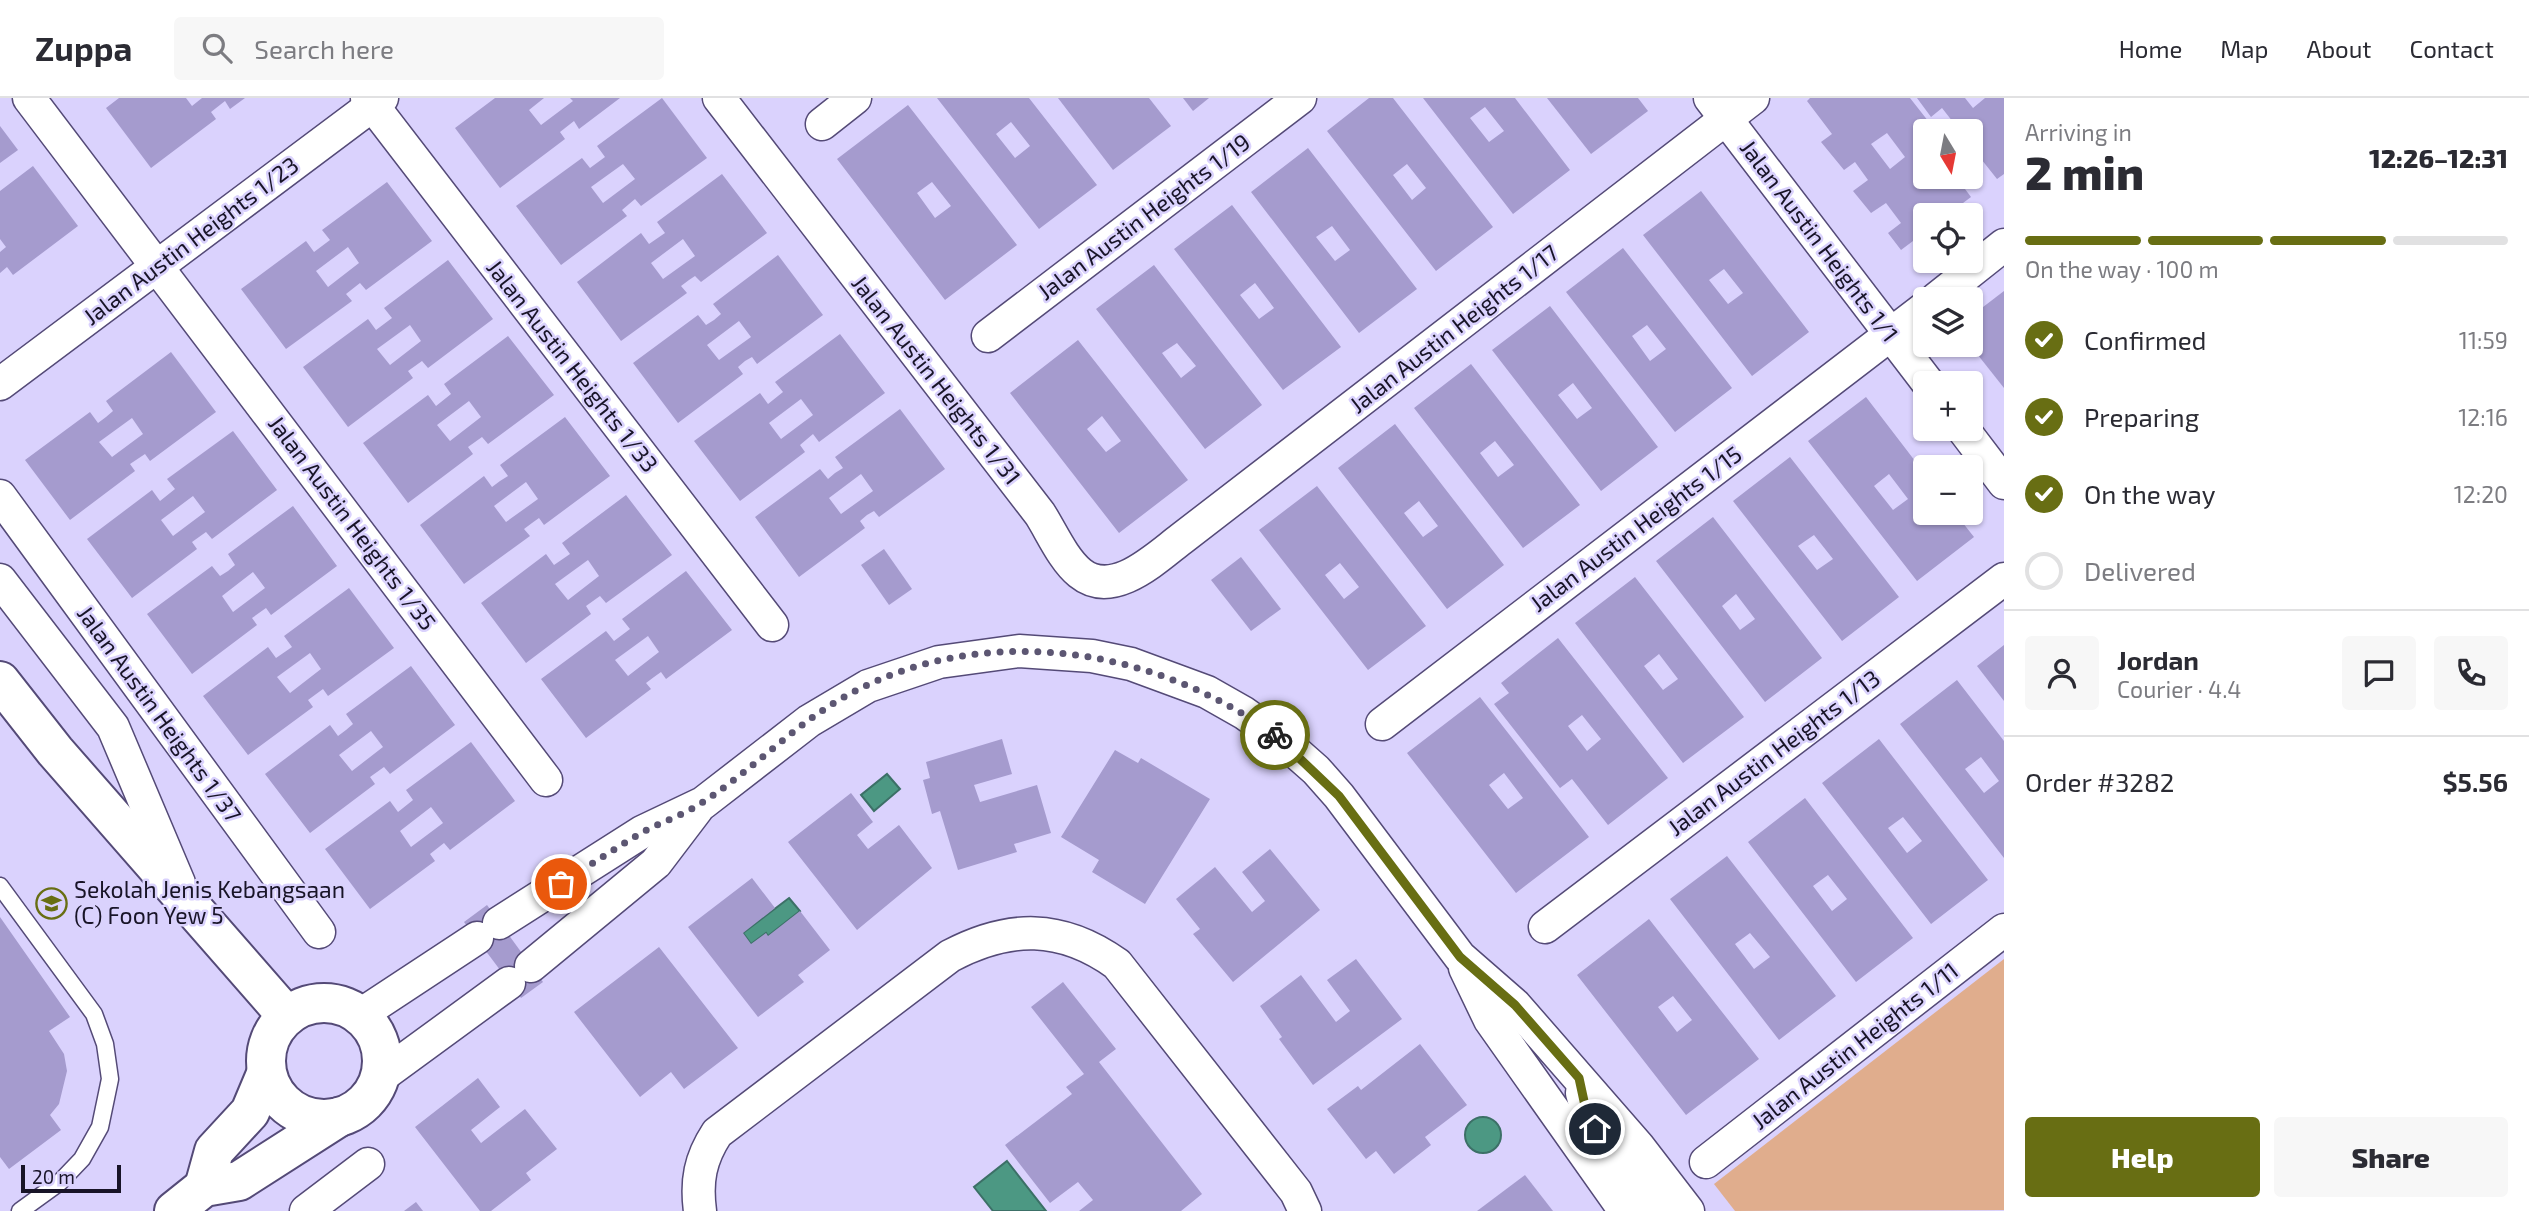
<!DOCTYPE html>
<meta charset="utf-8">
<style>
:root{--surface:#fff;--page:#f7f7f7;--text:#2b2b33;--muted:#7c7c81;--line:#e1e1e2;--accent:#686e13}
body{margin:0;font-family:"Exo 2",sans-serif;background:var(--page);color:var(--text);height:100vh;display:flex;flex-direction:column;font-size:26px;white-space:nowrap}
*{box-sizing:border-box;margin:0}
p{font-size:23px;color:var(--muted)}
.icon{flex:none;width:38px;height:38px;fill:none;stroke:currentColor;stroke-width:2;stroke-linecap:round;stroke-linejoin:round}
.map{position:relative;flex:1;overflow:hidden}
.panel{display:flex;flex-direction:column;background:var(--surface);width:525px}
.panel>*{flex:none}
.needle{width:46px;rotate:170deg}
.tools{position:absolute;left:1913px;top:21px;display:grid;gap:14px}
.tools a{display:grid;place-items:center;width:70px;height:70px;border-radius:7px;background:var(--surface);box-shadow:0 2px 5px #0004;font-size:35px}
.scale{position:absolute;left:21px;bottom:18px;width:100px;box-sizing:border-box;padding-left:7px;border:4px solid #181427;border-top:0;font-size:19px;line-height:24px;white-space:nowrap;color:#181427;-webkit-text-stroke:5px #dad2fd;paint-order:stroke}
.pin{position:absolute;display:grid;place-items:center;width:60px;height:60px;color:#fff;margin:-30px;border:4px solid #fff;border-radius:50%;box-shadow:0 2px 7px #0007}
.courier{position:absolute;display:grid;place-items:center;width:70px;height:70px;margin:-35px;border:5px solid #686e13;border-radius:50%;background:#fff;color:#222;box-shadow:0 2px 9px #0007}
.headline em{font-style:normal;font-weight:800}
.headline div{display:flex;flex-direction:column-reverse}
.headline{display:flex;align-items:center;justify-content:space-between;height:119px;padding:0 21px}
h1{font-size:46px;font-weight:800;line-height:52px}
.bar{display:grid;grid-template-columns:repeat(4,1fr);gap:10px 7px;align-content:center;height:84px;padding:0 21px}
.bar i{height:9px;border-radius:5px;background:var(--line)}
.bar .on{background:var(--accent)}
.bar p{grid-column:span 4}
.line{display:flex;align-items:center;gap:18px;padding:0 21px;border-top:2px solid var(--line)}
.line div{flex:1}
.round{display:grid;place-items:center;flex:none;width:74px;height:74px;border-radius:7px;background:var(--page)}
ol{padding:0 21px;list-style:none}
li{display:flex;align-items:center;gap:21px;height:77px}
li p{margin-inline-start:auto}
li .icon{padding:7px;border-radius:50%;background:var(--accent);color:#fff;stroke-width:4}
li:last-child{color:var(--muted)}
li i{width:38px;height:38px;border:4px solid var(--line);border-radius:50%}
.action{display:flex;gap:14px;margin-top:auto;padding:14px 21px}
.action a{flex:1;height:80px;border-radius:7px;background:var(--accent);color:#fff;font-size:28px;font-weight:800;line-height:80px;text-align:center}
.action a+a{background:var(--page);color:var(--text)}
header{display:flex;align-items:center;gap:42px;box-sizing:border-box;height:98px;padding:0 35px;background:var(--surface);border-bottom:2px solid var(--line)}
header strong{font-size:33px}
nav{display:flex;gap:38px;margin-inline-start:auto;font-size:24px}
.search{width:490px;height:63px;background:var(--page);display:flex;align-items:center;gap:18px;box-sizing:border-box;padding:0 24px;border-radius:7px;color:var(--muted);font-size:26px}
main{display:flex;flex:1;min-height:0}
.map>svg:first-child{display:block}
.green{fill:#e0ad8d}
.water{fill:#4c9883;stroke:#3c7067;stroke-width:2}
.building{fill:#a59bce;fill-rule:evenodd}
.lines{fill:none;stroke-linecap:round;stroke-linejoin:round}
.service-casing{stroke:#544a77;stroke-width:19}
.minor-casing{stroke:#544a77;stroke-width:35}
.tertiary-casing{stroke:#544a77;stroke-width:42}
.service{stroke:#fff;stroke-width:16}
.minor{stroke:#fff;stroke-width:32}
.tertiary{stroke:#fff;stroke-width:38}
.done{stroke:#5c5672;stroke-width:7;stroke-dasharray:0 12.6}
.route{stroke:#686e13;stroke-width:9}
.labels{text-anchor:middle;stroke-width:5;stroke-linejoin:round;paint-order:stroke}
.street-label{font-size:23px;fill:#181427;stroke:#dad2fd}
.poi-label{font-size:23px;fill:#181427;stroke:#dad2fd;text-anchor:start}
</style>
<header>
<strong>Zuppa</strong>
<div class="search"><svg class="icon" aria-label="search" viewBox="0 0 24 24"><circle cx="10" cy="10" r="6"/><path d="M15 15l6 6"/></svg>Search here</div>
<nav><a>Home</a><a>Map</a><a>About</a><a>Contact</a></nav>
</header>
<main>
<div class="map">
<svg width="2004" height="1113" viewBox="0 0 2004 1113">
<rect width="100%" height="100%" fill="#dad2fd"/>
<polygon class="green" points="2004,861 2004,1112 1735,1113 1714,1086"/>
<g class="water">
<polygon points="887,676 900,691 874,713 861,697"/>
<polygon points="789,800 800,813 768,838 766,835 751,846 743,835"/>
<circle cx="1483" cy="1037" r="18"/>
<polygon points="1007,1063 1046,1113 993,1113 974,1089"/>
</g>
<g class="building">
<polygon points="119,0 186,0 192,8 202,0 245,0 230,11 225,3 211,14 216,21 151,70 106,10"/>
<polygon points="495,0 544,0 529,12 541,27 573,3 570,0 620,0 579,31 574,23 560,34 565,41 500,90 455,30"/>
<path d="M 662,0 L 707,60 L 641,108 L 635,101 L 622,112 L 627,118 L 561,167 L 516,108 L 582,60 L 590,70 L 605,59 L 597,48 ZM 623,66 L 635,81 L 603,105 L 591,89 Z"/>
<path d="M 937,0 L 1029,0 L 1097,87 L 1039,131 ZM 1011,24 L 1030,48 L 1015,60 L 996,36 Z"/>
<polygon points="1058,0 1149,0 1171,28 1113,72"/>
<polygon points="1183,0 1209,0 1193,13"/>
<path d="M 1369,0 L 1393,0 L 1493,129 L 1436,173 L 1327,33 ZM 1407,66 L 1426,90 L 1412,102 L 1393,77 Z"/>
<path d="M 1423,0 L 1515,0 L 1570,72 L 1513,116 ZM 1485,9 L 1504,33 L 1489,44 L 1470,20 Z"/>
<polygon points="1547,0 1638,0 1648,13 1591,56"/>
<path d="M 1810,0 L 1910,0 L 1936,33 L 1925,33 L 1925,79 L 1956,79 L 1971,99 L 1947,117 L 1925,117 L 1925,134 L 1901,152 L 1888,135 L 1901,125 L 1886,105 L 1871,115 L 1853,93 L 1868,82 L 1855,64 L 1844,72 L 1821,44 L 1832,36 L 1807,3 ZM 1887,35 L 1905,59 L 1890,71 L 1871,46 Z"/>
<polygon points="1917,0 1965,0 1973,10 1985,0 2004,0 2004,76 1997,81 1970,47 1970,33 1960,33 1942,10 1931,19"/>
<path d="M 908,7 L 1017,147 L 945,202 L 837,61 ZM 932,84 L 951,108 L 935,120 L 917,95 Z"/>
<polygon points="0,28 18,52 0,65"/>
<path d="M 1308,50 L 1417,191 L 1359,235 L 1251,94 ZM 1332,128 L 1350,152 L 1335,163 L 1316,139 Z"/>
<polygon points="33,68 78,128 13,177 7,169 0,175 0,154 6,149 0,141 0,93"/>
<path d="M 722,76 L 767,135 L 701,184 L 695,178 L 689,182 L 681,188 L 687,195 L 621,243 L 577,184 L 641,135 L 649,146 L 665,135 L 657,124 ZM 683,141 L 695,158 L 663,181 L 651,165 Z"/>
<path d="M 387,84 L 432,143 L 366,192 L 360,185 L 346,196 L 352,203 L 286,251 L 241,191 L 306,143 L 314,154 L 330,142 L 322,132 ZM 348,149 L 359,165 L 328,189 L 316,173 Z"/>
<path d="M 1701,93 L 1809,234 L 1752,278 L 1643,137 ZM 1724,171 L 1743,195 L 1728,206 L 1709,182 Z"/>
<path d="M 1232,107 L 1341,249 L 1283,292 L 1174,151 ZM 1255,185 L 1274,210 L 1259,221 L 1240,197 Z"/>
<path d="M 1623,150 L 1732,290 L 1675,334 L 1566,194 ZM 1647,227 L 1666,251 L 1650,263 L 1632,238 Z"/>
<path d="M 778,157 L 823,217 L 757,266 L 752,259 L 745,263 L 738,269 L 743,276 L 678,325 L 633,265 L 698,217 L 706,227 L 714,222 L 721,216 L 713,206 ZM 739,223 L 751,239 L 719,262 L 707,247 Z"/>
<path d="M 448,162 L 493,221 L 428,270 L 422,263 L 408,273 L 413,280 L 348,329 L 303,269 L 368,221 L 376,232 L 392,220 L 384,210 ZM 410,227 L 421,243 L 390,267 L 377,251 Z"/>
<path d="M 1154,167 L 1262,307 L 1205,351 L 1096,211 ZM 1177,245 L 1196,268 L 1181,280 L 1162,255 Z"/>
<polygon points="2004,193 2004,290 1970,247 1970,219"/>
<path d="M 1550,208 L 1658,349 L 1601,393 L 1492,252 ZM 1573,285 L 1592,310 L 1577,321 L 1558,297 Z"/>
<path d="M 840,236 L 885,295 L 819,344 L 813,336 L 800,347 L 805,354 L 740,403 L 694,343 L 760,295 L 768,306 L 783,294 L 775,284 ZM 801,301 L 813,317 L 781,341 L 769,325 Z"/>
<path d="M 508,238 L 554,297 L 488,346 L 482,339 L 468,349 L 473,356 L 408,405 L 363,345 L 428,297 L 436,308 L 451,296 L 444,286 ZM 469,303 L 481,319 L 450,343 L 437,327 Z"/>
<path d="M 1078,242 L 1188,382 L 1119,435 L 1010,295 ZM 1102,318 L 1121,343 L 1106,354 L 1087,331 Z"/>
<path d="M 171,254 L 216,314 L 150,363 L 145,356 L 130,366 L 135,373 L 70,422 L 25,362 L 90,314 L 98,325 L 106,319 L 113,313 L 106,303 ZM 132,320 L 143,336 L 112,359 L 99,344 Z"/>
<path d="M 1471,266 L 1580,407 L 1523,450 L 1414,310 ZM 1495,343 L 1514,367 L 1498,379 L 1480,355 Z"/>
<path d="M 1866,299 L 1925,376 L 1925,415 L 1955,415 L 1974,439 L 1917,483 L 1808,343 ZM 1889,376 L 1908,401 L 1893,412 L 1874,388 Z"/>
<path d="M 900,311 L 945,371 L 879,419 L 874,413 L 867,417 L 860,423 L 865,430 L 799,479 L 755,419 L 820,371 L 828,381 L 835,375 L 843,370 L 835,359 ZM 861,376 L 873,393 L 841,416 L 829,400 Z"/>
<path d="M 565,319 L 610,378 L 544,427 L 539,420 L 532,425 L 524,431 L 530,438 L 464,486 L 420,427 L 484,378 L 492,389 L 500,383 L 508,378 L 500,367 ZM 526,384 L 538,401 L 506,424 L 494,408 Z"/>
<path d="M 1395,326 L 1504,467 L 1447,511 L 1338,370 ZM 1419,403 L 1438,428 L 1423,439 L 1404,415 Z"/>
<path d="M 233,333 L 277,392 L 212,441 L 206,434 L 192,444 L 197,451 L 132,500 L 87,441 L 152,392 L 160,403 L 175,391 L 167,381 ZM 193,398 L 205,414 L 173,438 L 161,422 Z"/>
<path d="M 1790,359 L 1899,499 L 1842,543 L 1733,403 ZM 1814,437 L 1833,461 L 1817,472 L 1798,448 Z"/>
<path d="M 1317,388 L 1426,528 L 1368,572 L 1259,432 ZM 1340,465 L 1359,489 L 1344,501 L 1325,477 Z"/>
<path d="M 626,397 L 672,457 L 606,505 L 600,498 L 586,508 L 591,516 L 526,565 L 481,505 L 546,456 L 554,467 L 570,456 L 562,445 ZM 588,462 L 599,478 L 568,502 L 555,486 Z"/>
<path d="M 293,408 L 337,468 L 271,517 L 266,510 L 252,520 L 257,527 L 192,576 L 147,516 L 212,468 L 220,478 L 228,473 L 235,467 L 228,456 ZM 253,474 L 265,490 L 233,514 L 222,498 Z"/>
<path d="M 1713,419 L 1822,560 L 1765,604 L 1656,463 ZM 1736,496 L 1755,521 L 1740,532 L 1722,508 Z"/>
<polygon points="884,451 912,491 889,507 861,467"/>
<polygon points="1241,459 1281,511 1251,533 1211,482"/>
<path d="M 686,473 L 732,532 L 666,581 L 661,574 L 654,579 L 646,585 L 651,591 L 586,640 L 541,581 L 606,533 L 614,543 L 630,531 L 622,521 ZM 648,538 L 659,554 L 628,578 L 615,562 Z"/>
<path d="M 1635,479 L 1744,619 L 1683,665 L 1575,525 ZM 1659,556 L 1678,581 L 1663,592 L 1644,568 Z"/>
<path d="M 349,490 L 394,550 L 328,598 L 323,591 L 308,602 L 313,609 L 248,657 L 203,598 L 268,549 L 276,560 L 292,549 L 284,538 ZM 310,555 L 321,571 L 290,595 L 277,579 Z"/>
<path d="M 1558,540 L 1668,680 L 1608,727 L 1572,681 L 1560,690 L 1494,606 L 1509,595 L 1501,585 ZM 1582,617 L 1601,641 L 1587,653 L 1568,628 Z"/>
<polygon points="2004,547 2004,603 1977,568"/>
<path d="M 411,568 L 455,627 L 390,676 L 384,669 L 370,679 L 375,686 L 310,735 L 265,676 L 330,627 L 338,638 L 346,632 L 353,626 L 346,616 ZM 371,633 L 383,649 L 352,673 L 339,657 Z"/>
<path d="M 1957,582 L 2004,643 L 2004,760 L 1900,626 ZM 1981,659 L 1999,683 L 1984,695 L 1965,671 Z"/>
<path d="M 1480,599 L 1589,739 L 1516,795 L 1407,655 ZM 1504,675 L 1523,700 L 1508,711 L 1489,687 Z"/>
<polygon points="1002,641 1012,676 974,687 980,704 1037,687 1051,735 1014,746 1017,754 958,772 940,713 932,716 923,682 930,680 926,664"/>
<path d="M 1879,641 L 1988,782 L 1931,826 L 1822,685 ZM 1903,719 L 1922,743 L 1907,755 L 1888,730 Z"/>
<path d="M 471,644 L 515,703 L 450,752 L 444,745 L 430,756 L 435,763 L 370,811 L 325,751 L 390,703 L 398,714 L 413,702 L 406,692 ZM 431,709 L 443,725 L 411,749 L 400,733 Z"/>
<polygon points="1115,652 1138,665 1141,660 1210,701 1145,806 1092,774 1099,762 1061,739"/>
<polygon points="851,695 873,724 857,737 868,751 899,727 932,770 857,832 788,744"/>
<path d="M 1805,700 L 1913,840 L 1856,884 L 1748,744 ZM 1828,777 L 1847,801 L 1832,813 L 1813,788 Z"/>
<polygon points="1270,751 1320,812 1233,884 1193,836 1200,831 1176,801 1215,769 1252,814 1265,803 1242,774"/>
<path d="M 1727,758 L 1836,898 L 1779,942 L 1670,801 ZM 1750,835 L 1770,859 L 1754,871 L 1735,846 Z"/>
<polygon points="752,780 775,810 743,835 751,846 766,835 768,838 800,813 830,852 798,877 804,884 758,919 688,829"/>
<polygon points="487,807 543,884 521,900 464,824"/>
<polygon points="0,819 70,919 49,933 64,956 67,973 59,1006 50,1017 61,1032 9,1071 0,1059"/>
<path d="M 1649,821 L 1759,961 L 1686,1017 L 1577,877 ZM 1673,898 L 1692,922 L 1677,934 L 1658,909 Z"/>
<polygon points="659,849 738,950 684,991 671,974 640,999 574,914"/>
<polygon points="1356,861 1402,921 1313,987 1279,941 1282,939 1260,908 1301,877 1336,924 1350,913 1327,882"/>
<polygon points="1063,884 1116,951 1099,964 1202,1096 1181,1113 1079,1113 1093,1102 1078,1084 1050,1105 1005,1047 1072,996 1066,989 1084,976 1031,909"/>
<polygon points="1420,946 1467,1007 1425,1039 1431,1047 1394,1076 1376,1053 1366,1061 1327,1011 1358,988 1361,992"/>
<polygon points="478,980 500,1009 471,1032 481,1045 525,1011 557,1051 526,1075 531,1082 491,1113 480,1113 415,1029"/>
<polygon points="1525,1077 1553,1113 1477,1113"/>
<polygon points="416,1104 423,1113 404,1113"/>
</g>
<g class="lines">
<defs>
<polyline id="service" points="0,788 94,916 105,946 110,981 100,1029 82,1061 60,1084 20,1113"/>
<g id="minor">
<polyline points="29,0 546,682"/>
<polyline points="367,0 772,527"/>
<path d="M 719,0 L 1040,416 C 1052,435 1063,461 1080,475 C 1113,502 1156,460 1181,441 L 1753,0"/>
<polyline points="1710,0 1928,285"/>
<polyline points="822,26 855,0"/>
<polyline points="1936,201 2004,147"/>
<polyline points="988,238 1300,0"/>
<polyline points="0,286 382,0"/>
<polyline points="1963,331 2004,385"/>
<polyline points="0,398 319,834"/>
<polyline points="0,482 113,629 179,785"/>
<polyline points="1382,626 1925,210"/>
<polyline points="499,825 642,734 703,705 809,623 868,588 939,564 1019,553 1092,558 1131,566 1207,594 1244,615 1282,642 1316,672 1339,698 1460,859 1515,907 1638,1048 1688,1113"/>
<polyline points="1545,829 2004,481"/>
<polyline points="531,868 656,765 697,711"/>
<polyline points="1465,870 1490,922 1625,1113"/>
<polyline points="360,917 477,840"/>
<polyline points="379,980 509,885"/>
<path d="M 1582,995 C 1593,1042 1627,1074 1653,1113"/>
<polyline points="1706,1064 2004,832"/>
<polyline points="306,1113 368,1066"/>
<path d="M 700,1113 C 696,1083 700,1061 717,1035 L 950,858 C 1009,827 1061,826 1117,866 L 1296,1094 L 1305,1113"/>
</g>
<g id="tertiary">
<polyline points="0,583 55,653 286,917"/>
<circle cx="324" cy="963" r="58"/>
<polyline points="204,1089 214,1053 250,1014 266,976"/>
<polyline points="174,1113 204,1089 239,1083 339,1019"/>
</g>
</defs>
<use href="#service" class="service-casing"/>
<use href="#minor" class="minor-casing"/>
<use href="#tertiary" class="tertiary-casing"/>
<use href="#service" class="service"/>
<use href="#minor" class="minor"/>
<use href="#tertiary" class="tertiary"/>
</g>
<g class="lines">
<path class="done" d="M 561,786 C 587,769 614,751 641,735 C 661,724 684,717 703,704 C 751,673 790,631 839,602 C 977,521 1150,547 1275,637"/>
<polyline class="route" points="1275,637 1339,698 1460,859 1515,907 1579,980 1587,1017 1595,1031"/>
</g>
<defs>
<symbol id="school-ring" viewBox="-11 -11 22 22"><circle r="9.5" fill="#dad2fd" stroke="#686e13" stroke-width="1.5"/><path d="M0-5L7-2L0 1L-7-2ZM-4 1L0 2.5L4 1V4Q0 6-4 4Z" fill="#686e13"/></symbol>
</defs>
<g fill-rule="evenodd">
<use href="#school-ring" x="34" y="788" width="35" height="35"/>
</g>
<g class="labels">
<g class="street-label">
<text transform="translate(1144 119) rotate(-37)" y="8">Jalan Austin Heights 1/19</text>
<text transform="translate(191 143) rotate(-37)" y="8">Jalan Austin Heights 1/23</text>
<text transform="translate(1819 143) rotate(53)" y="8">Jalan Austin Heights 1/1</text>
<text transform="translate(1454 231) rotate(-38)" y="8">Jalan Austin Heights 1/17</text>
<text transform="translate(572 268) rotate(52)" y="8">Jalan Austin Heights 1/33</text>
<text transform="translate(936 282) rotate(52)" y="8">Jalan Austin Heights 1/31</text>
<text transform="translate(352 425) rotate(53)" y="8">Jalan Austin Heights 1/35</text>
<text transform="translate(1636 431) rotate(-37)" y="8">Jalan Austin Heights 1/15</text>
<text transform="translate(159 616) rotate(54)" y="8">Jalan Austin Heights 1/37</text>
<text transform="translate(1774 655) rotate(-37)" y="8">Jalan Austin Heights 1/13</text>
<text transform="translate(1855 948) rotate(-38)" y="8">Jalan Austin Heights 1/11</text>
</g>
<g class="poi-label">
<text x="74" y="800">Sekolah Jenis Kebangsaan<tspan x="74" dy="26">(C) Foon Yew 5</tspan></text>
</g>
</g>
</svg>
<div class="tools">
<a><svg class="needle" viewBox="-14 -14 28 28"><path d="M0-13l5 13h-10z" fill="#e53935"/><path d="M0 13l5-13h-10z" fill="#7c7c81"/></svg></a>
<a><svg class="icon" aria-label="locate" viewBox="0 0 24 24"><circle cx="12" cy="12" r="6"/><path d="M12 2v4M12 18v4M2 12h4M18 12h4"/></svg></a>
<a><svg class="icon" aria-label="layers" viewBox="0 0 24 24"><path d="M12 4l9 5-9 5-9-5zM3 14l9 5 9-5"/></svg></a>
<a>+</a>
<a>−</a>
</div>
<div class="scale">20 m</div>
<div class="pin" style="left:561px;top:786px;background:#ea580c"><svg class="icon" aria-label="bag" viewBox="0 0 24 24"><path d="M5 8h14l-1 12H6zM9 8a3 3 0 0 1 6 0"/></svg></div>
<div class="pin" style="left:1595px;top:1031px;background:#1f2937"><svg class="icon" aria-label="home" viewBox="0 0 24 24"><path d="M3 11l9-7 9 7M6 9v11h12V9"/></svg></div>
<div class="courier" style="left:1275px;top:637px"><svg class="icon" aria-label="bike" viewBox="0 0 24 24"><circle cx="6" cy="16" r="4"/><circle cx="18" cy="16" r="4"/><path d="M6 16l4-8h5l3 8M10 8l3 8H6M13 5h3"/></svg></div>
</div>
<section class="panel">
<div class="headline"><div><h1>2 min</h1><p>Arriving in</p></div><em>12:26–12:31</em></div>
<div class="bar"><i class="on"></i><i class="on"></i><i class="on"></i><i></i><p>On the way · 100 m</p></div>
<ol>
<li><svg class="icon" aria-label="check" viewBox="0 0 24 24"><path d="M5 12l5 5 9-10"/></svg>Confirmed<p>11:59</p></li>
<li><svg class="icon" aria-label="check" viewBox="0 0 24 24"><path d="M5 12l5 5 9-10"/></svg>Preparing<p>12:16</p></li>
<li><svg class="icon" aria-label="check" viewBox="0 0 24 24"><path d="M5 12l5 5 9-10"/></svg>On the way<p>12:20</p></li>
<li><i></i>Delivered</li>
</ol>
<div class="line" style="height:126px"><a class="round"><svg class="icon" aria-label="person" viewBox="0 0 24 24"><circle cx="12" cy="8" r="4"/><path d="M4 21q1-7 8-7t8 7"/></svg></a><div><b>Jordan</b><p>Courier · 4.4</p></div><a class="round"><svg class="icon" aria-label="chat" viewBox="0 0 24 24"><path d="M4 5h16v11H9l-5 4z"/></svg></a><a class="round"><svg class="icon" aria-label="phone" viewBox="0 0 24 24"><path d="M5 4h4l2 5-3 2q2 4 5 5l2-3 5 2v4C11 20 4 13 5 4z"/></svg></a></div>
<div class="line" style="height:91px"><div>Order #3282</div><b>$5.56</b></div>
<div class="action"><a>Help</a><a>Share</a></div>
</section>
</main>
